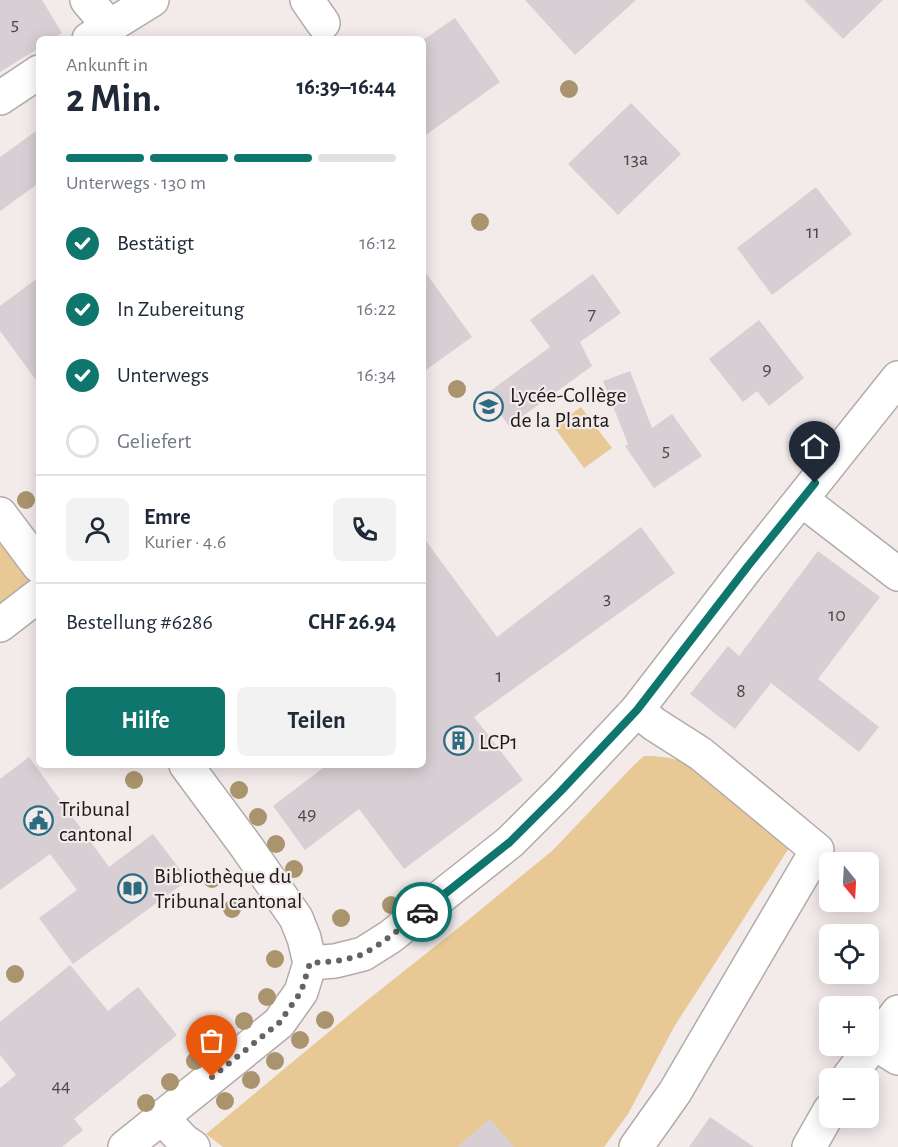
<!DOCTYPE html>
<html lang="de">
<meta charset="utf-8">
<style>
:root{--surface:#fff;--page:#f2f2f3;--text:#1f2937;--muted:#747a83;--line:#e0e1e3;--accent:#0f766e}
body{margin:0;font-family:"Alegreya Sans",sans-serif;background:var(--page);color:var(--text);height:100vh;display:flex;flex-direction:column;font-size:22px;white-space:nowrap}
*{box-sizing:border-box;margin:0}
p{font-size:20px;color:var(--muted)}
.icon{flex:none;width:33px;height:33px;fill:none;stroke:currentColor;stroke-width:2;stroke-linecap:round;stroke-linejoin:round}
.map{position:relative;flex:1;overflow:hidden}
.sheet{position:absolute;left:36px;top:36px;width:390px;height:732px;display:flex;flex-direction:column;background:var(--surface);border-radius:9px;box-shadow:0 3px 15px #0003}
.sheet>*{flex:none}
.needle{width:39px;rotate:162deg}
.buttons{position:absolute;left:819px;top:852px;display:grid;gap:12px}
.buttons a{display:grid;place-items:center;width:60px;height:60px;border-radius:9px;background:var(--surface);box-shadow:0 3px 15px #0003;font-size:30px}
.pin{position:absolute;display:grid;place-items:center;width:51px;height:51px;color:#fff;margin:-62px -26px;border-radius:50% 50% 50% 0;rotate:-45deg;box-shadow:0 0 6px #0007}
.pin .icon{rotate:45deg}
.courier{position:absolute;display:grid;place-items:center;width:60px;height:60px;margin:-30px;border:4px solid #0f766e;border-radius:50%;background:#fff;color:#222;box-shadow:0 2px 8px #0007}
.head em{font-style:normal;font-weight:600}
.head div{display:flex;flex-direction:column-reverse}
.head{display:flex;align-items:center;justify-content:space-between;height:102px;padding:0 30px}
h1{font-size:39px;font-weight:600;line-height:45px}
.bar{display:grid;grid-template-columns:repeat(4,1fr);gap:9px 6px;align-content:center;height:72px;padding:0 30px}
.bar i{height:8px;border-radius:4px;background:var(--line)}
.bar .on{background:var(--accent)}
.bar p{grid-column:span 4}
.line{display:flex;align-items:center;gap:15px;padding:0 30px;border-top:2px solid var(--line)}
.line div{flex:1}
.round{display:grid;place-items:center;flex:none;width:63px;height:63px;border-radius:9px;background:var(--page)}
ol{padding:0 30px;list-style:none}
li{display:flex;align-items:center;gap:18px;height:66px}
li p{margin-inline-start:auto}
li .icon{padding:6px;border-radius:50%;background:var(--accent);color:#fff;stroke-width:4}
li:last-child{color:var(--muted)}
li i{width:33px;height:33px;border:3px solid var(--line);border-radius:50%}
.primary-button{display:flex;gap:12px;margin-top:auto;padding:12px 30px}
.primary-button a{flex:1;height:69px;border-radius:9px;background:var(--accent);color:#fff;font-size:24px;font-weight:600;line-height:69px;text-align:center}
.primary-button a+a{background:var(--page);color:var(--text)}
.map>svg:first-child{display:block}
.green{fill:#e8c895}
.building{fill:#d7cfd3}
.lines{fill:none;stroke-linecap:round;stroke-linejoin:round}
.minor-casing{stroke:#b3abaa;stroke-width:36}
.minor{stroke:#fff;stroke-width:33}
.tree{fill:#aa946e}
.done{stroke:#686363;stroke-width:6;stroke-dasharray:0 10.8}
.route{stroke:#0f766e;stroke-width:8}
.labels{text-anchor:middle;stroke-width:4.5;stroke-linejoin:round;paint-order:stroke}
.number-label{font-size:20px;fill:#4c4748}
.poi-label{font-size:22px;fill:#1d1a1a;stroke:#f3eaea;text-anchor:start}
</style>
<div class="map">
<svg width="898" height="1147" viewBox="0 0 898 1147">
<rect width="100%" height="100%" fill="#f3eaea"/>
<g class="green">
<polygon points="581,407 612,448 584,468 554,427"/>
<polygon points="0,514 39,595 0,625"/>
<path d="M 644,756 C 658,756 673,757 685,763 C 722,782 758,820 789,848 L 674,1027 L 628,1114 L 604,1147 L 223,1147 L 206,1134 L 360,1006 L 462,925 L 553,850 L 633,766 Z"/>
</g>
<g class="building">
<polygon points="0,0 42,0 62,33 53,39 39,39 39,48 0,72"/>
<polygon points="525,0 636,0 575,55"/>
<polygon points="804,0 883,0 843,39"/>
<polygon points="455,18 500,82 423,137 423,40"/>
<polygon points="631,103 681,154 618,215 568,164"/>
<polygon points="39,129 39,183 0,211 0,157"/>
<polygon points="816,187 852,234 772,295 737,248"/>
<polygon points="423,269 472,337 423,372"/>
<polygon points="593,274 621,313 580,342 592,366 509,426 486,394 550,347 530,320"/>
<polygon points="39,277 39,384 0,331 0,306"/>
<polygon points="759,320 804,378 769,406 757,391 743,402 709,359"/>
<polygon points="630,371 652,428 672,414 702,456 654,488 625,446 628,444 603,381"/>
<polygon points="641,527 675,573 474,717 523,780 404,869 359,809 305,850 273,806 327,765 423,765 423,537 497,637"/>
<polygon points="818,551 880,597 818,679 879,727 859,752 771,683 735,729 690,694 728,646 739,656"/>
<polygon points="29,757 109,867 153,834 188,880 73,964 39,918 77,890 50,854 0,890 0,779"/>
<polygon points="70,965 108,1011 138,987 177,1035 74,1119 83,1130 62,1147 0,1147 0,1088 16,1075 0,1055 0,1022"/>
<polygon points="710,1117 754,1147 689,1147"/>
<polygon points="490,1119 514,1147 457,1147"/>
</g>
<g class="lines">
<defs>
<g id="minor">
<polyline points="87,0 109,26"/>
<polyline points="307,0 323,23"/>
<polyline points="89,39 152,0"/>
<polyline points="0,98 39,72"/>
<polyline points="802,500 898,574"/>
<polyline points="0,514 39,566"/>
<polyline points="0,625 39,595"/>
<polyline points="310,963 335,961 363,954 390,937 510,842 560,792 637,710 748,566 898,378"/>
<polyline points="874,1043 898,1058"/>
<polyline points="848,1078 874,1043 898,1012"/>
<polyline points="162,1118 184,1141 193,1147"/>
<polyline points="125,1147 279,1023 301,992 310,963 304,938 296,918 246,846 186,765"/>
<polyline points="636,1147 675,1092 817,850 701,754 654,724 637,710"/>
<polyline points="809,1147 830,1110"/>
</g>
</defs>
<use href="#minor" class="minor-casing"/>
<use href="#minor" class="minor"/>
</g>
<g class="tree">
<circle cx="569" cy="89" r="9"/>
<circle cx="480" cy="222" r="9"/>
<circle cx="457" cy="389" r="9"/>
<circle cx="26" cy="500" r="9"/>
<circle cx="134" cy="780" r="9"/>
<circle cx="239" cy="790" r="9"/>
<circle cx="258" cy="817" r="9"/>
<circle cx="276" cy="844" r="9"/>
<circle cx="294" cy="869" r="9"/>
<circle cx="212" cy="879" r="9"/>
<circle cx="391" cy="905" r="9"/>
<circle cx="232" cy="909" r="9"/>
<circle cx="341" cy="918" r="9"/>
<circle cx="275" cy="959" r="9"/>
<circle cx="15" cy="974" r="9"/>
<circle cx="267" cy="997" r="9"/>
<circle cx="325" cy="1020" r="9"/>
<circle cx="244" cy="1021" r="9"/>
<circle cx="300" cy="1040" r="9"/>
<circle cx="221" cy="1041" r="9"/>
<circle cx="195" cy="1061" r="9"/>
<circle cx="275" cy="1061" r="9"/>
<circle cx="251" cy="1080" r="9"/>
<circle cx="170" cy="1082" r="9"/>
<circle cx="225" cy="1101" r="9"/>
<circle cx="146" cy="1103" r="9"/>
</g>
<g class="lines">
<path class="done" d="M 212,1077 L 279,1023 L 301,992 L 310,963 C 328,962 348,961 365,953 C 385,942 403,926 422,912"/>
<polyline class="route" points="422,912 510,842 560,792 637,710 748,566 815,483"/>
</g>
<defs>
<symbol id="school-ring" viewBox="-11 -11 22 22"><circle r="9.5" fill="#f3eaea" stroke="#2d6b81" stroke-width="1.5"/><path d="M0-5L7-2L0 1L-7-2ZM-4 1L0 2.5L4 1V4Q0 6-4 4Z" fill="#2d6b81"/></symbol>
<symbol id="building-ring" viewBox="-11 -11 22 22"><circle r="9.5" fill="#f3eaea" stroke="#2d6b81" stroke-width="1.5"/><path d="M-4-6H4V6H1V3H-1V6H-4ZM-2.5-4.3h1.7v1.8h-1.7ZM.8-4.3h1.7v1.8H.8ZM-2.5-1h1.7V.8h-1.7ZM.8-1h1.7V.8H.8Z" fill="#2d6b81"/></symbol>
<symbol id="civic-ring" viewBox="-11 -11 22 22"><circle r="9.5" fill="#f3eaea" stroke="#2d6b81" stroke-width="1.5"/><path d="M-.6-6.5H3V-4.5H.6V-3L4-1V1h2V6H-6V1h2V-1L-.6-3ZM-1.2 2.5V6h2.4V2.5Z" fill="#2d6b81"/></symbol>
<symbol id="library-ring" viewBox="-11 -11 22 22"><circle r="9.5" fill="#f3eaea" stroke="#2d6b81" stroke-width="1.5"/><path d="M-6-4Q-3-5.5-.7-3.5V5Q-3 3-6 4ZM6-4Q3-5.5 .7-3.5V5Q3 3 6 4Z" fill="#2d6b81"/></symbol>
</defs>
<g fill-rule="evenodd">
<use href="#school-ring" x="472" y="390" width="33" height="33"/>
<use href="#building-ring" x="442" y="724" width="33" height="33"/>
<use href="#civic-ring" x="22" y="804" width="33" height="33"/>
<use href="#library-ring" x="116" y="872" width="33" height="33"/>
</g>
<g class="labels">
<g class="number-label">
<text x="15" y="30">5</text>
<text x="636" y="165">13a</text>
<text x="813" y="238">11</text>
<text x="592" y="320">7</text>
<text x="767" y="375">9</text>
<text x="666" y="456">5</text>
<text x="607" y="604">3</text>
<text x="837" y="621">10</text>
<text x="499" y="682">1</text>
<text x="741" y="697">8</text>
<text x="307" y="820">49</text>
<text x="61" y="1092">44</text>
</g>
<g class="poi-label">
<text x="510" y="402">Lycée-Collège<tspan x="510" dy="25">de la Planta</tspan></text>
<text x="479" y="749">LCP1</text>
<text x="59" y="816">Tribunal<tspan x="59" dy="25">cantonal</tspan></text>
<text x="154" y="883">Bibliothèque du<tspan x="154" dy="25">Tribunal cantonal</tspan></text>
</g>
</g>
</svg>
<div class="buttons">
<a><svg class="needle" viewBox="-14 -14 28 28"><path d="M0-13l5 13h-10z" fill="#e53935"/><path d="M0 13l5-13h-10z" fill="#747a83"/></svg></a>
<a><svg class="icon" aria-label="locate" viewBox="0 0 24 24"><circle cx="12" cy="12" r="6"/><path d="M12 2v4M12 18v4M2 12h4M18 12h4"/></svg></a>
<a>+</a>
<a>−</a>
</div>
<div class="pin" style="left:212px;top:1077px;background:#ea580c"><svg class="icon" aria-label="bag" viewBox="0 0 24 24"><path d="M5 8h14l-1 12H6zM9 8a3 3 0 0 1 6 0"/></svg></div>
<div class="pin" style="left:815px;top:483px;background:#1f2937"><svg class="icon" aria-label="home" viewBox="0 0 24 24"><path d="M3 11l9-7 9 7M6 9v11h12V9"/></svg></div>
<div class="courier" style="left:422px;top:912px"><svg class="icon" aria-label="car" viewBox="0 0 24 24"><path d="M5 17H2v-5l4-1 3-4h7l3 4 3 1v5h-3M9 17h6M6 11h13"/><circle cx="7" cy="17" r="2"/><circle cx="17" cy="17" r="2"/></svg></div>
<section class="sheet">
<div class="head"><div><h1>2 Min.</h1><p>Ankunft in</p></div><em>16:39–16:44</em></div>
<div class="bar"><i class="on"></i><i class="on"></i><i class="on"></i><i></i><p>Unterwegs · 130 m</p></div>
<ol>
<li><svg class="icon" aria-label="check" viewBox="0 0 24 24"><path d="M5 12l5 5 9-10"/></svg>Bestätigt<p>16:12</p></li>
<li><svg class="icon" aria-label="check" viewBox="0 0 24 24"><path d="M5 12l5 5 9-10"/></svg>In Zubereitung<p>16:22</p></li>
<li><svg class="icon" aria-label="check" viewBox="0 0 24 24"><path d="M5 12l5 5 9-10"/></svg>Unterwegs<p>16:34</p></li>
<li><i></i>Geliefert</li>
</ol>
<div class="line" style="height:108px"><a class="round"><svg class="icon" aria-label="person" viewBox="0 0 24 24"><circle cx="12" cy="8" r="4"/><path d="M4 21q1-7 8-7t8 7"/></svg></a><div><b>Emre</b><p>Kurier · 4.6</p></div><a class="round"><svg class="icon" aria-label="phone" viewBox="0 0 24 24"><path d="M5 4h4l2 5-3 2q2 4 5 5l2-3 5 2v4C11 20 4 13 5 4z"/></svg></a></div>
<div class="line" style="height:78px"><div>Bestellung #6286</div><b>CHF 26.94</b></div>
<div class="primary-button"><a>Hilfe</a><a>Teilen</a></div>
</section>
</div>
